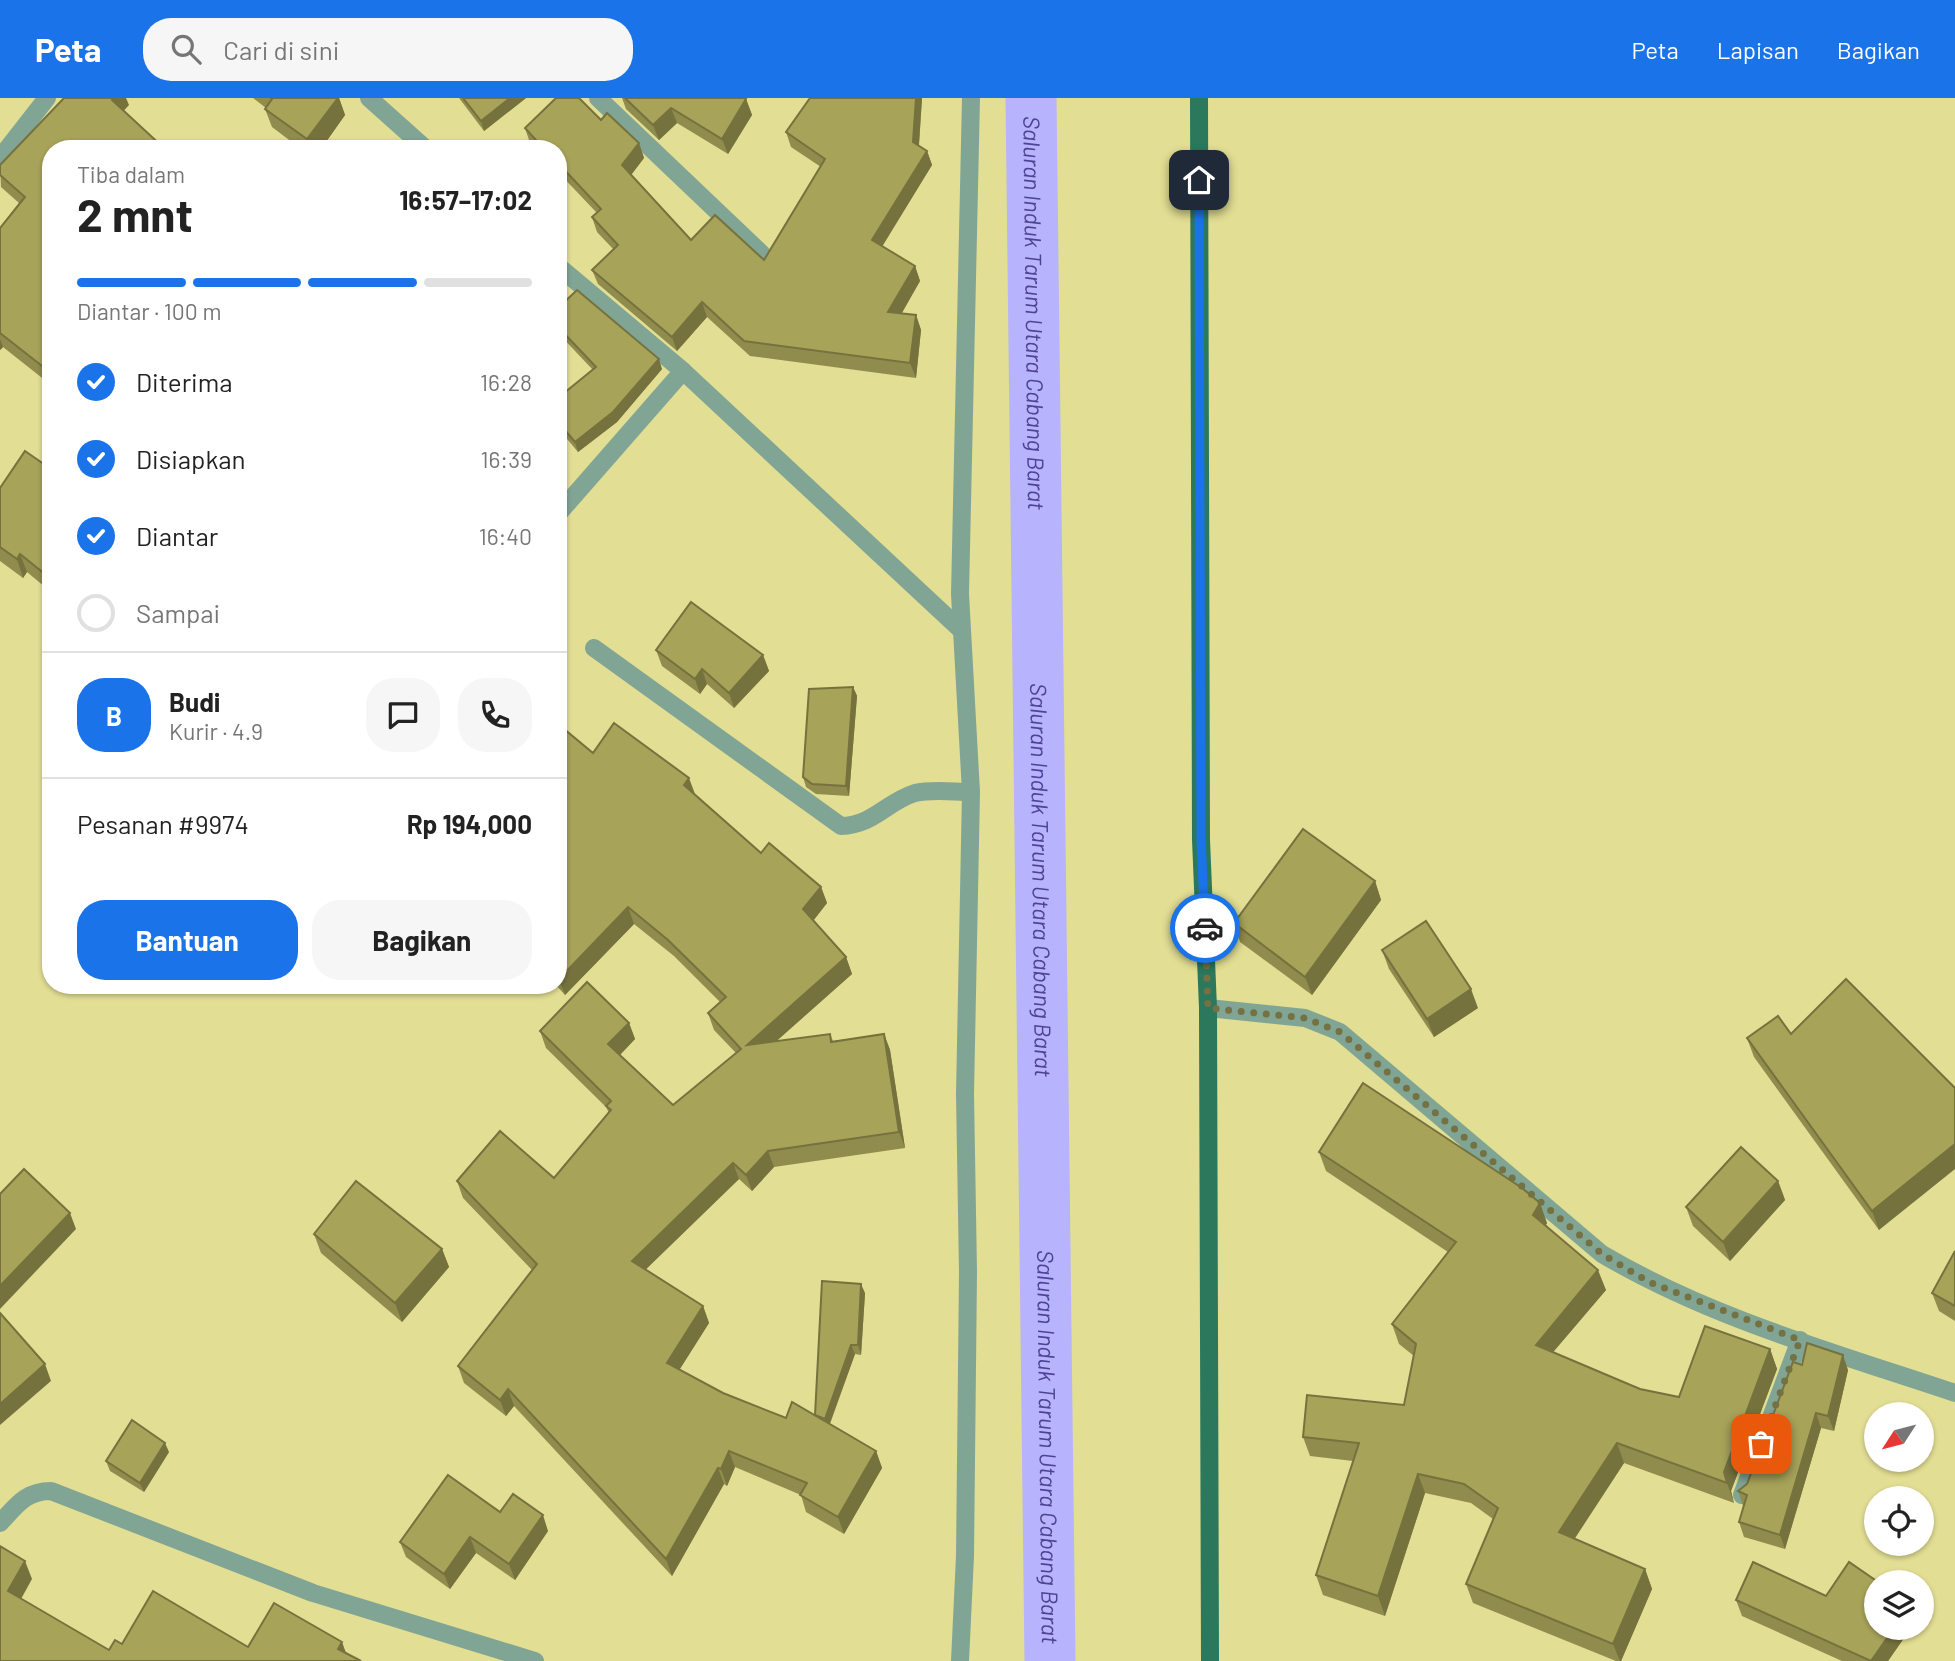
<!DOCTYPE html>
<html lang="id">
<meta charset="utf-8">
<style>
:root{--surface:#fff;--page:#f6f6f6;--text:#222;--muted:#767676;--line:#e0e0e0;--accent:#1a73e8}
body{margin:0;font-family:Barlow,sans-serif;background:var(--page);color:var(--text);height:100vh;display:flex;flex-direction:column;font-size:26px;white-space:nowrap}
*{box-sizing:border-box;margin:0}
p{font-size:23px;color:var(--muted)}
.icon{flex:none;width:38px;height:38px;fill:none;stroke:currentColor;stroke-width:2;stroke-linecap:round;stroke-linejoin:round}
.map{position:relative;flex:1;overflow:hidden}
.drawer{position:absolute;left:42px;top:42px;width:525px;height:854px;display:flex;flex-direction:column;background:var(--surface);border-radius:28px;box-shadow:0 2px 5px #0004}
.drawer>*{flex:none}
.needle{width:46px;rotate:234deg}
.tools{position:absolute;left:1864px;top:1304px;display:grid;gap:14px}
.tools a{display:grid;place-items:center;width:70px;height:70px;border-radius:50%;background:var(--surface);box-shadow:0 2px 5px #0004;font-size:35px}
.pin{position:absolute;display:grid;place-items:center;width:60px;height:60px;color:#fff;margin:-30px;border-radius:14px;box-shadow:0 4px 10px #0006}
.courier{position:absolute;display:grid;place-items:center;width:70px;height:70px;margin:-35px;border:5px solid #1a73e8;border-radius:50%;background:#fff;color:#222;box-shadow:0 2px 9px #0007}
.headline em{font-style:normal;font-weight:700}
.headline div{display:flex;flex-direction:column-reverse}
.headline{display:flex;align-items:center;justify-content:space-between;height:119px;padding:0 35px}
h1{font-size:46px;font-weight:700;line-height:52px}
.bar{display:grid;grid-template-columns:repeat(4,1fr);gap:10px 7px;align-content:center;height:84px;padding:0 35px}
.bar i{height:9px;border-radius:5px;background:var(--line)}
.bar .selected{background:var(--accent)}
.bar p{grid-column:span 4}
.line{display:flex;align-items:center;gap:18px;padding:0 35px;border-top:2px solid var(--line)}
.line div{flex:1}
.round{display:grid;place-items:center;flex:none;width:74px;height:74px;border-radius:28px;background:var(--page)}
ol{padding:0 35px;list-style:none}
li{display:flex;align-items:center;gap:21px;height:77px}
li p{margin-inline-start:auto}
li .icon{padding:7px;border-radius:50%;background:var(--accent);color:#fff;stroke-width:4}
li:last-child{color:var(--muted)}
li i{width:38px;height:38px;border:4px solid var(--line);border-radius:50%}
.cta{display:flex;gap:14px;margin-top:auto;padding:14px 35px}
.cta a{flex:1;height:80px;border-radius:28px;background:var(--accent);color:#fff;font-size:28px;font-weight:700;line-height:80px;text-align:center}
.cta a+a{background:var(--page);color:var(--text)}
header{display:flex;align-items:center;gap:42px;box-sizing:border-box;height:98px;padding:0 35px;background:var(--accent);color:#fff}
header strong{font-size:33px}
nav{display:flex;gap:38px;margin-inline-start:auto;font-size:24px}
.search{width:490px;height:63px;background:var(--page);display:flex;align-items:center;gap:18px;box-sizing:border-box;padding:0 24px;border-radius:28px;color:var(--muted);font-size:26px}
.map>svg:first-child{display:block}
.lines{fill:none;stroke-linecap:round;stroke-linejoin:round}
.canal{stroke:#b7b3fc;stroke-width:51}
.minor{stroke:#81a595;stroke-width:18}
.major{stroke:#2c785d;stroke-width:18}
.wall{fill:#908c4d}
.shaded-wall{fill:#75723e}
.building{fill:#a7a359;stroke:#75723e;stroke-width:2}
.done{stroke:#747142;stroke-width:7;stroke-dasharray:0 12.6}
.route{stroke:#1a73e8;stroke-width:9}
.labels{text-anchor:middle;stroke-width:6;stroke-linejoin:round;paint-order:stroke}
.water-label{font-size:23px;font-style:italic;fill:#4e4295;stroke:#e2de93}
</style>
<header>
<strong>Peta</strong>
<div class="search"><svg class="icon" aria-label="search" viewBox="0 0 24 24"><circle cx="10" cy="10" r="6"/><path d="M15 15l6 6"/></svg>Cari di sini</div>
<nav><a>Peta</a><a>Lapisan</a><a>Bagikan</a></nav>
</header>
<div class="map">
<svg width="1955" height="1563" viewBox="0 0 1955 1563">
<rect width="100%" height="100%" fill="#e2de93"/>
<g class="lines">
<path class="canal" id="s1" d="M 1031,0 L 1050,1563"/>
<g class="minor">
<polyline points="369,0 426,51"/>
<polyline points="598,0 762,156"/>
<polyline points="0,60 47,0"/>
<polyline points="558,168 683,273 961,532"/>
<polyline points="558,416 683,273"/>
<path d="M 594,550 L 841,728 C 874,727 886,704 915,695 C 932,691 954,694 971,694"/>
<path d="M 1208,910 L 1305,920 L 1340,934 L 1602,1156 C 1710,1220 1836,1255 1955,1295"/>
<polyline points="1742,1397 1800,1242"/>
<path d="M 0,1425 C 17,1407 26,1393 51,1393 L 313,1495 L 535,1563"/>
<polyline points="960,1563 965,1458 968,1174 965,996 971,694 960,496 971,0"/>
</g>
<polyline class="major" points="1199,0 1201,742 1208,910 1210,1563"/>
</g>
<g class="wall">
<polygon points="253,0 339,0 345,17 321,51 301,51 272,29 265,11 266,10"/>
<polygon points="459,0 526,0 484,33"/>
<polygon points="622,0 744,0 746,1 752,17 728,56 677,25 659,42 626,11"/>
<polygon points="810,0 922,0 919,48 927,53 932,67 882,148 915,168 920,183 901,216 916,217 921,232 916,280 750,258 707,219 677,253 598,186 592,172 614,152 597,134 592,119 597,115 558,74 558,51 536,51 530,45 525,30 601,22 639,45 644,60 631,77 691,142 764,162 821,69 791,49 786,34"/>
<polygon points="129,7 51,51 51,287 3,249 0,252 0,130 19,105 1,89 0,67"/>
<polygon points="558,210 662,271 617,324 578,354 558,330 558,300 593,272 558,235"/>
<polygon points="51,371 51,494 27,474 23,480 0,463 0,390"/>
<polygon points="656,552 763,557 769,573 734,610 707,586 700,596 662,568"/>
<polygon points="853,589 857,598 849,698 816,696 806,689 803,679"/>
<polygon points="558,626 593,655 695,696 761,755 821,789 827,805 813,823 846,859 852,876 776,943 830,936 833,943 884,936 890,952 905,1050 774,1069 752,1093 739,1081 646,1171 703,1208 709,1225 679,1272 723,1295 786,1320 815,1317 865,1195 861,1257 855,1256 830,1326 876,1353 882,1370 844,1436 806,1414 801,1397 735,1369 727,1388 724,1386 672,1478 514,1308 506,1318 464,1285 458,1268 532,1172 463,1100 457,1083 554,1080 609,1015 606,1009 546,950 540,933 629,925 635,941 620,957 673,1007 736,955 714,932 708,915 720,904 674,858 634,826 565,897 556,887 558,887"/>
<polygon points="1375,783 1381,802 1312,897 1240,844 1234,825"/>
<polygon points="1382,852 1478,910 1434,939 1389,871"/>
<polygon points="1791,936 1955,990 1879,1132 1754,959 1747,940"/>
<polygon points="1319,1054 1547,1125 1546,1127 1606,1192 1553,1254 1640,1291 1679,1299 1770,1251 1777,1271 1731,1393 1734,1405 1624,1365 1574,1441 1645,1471 1652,1491 1621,1563 1616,1563 1473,1505 1466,1486 1493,1421 1471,1405 1425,1395 1385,1518 1323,1497 1316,1477 1353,1363 1310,1358 1303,1339 1404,1307 1414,1258 1399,1246 1392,1226 1448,1154 1326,1073"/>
<polygon points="1778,1083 1785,1102 1730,1163 1693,1128 1686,1109"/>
<polygon points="314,1136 442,1151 449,1169 402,1224 321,1155"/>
<polygon points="1955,1153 1955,1223 1939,1213 1932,1195"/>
<polygon points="1802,1267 1848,1272 1834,1333 1821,1330 1785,1451 1744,1439 1739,1424 1743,1408 1738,1393 1747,1386"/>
<polygon points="169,1354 144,1394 110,1373 106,1363"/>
<polygon points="500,1414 548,1433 515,1482 476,1455 450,1491 406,1459 400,1444"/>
<polygon points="1736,1502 1876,1530 1911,1530 1888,1563 1842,1563 1742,1518"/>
</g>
<g class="shaded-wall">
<polygon points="114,0 126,0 129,7 118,19 112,2"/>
<polygon points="338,0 339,0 345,17 321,51 311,51 307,41"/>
<polygon points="510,0 526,0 484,33 481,23"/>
<polygon points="916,0 922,0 918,59 913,44"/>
<polygon points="746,1 752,17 728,56 722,41"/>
<polygon points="671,10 677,25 659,42 653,27"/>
<polygon points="639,45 644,60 628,81 622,67"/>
<polygon points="927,53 932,67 877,157 872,142"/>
<polygon points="915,168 920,183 894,229 888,214"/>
<polygon points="702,204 707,219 677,253 672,239"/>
<polygon points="916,217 921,232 916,280 910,265"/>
<polygon points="0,241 3,249 0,252"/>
<polygon points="659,261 662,271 617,324 578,354 575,344"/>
<polygon points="20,456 27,474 23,480 17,461"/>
<polygon points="763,557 769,573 734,610 729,595"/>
<polygon points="702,571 707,586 700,596 695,581"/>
<polygon points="853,589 857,598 849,698 846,688"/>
<polygon points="689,680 695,696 684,687"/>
<polygon points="1375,783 1381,802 1312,897 1305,879"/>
<polygon points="821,789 827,805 809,828 803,811"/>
<polygon points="628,809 634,826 565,897 559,881"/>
<polygon points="846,859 852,876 753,964 747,947"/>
<polygon points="1471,891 1478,910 1434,939 1427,921"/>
<polygon points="629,925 635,941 614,963 608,946"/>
<polygon points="884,936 890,952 905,1050 899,1034"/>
<polygon points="1955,1046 1955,1071 1879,1132 1872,1113"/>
<polygon points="768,1053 774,1069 752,1093 746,1077"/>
<polygon points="733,1065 739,1081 638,1179 632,1163"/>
<polygon points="1778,1083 1785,1102 1730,1163 1723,1144"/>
<polygon points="1540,1105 1547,1125 1540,1136 1533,1117"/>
<polygon points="70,1115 76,1131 0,1211 0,1188"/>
<polygon points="442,1151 449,1169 402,1224 395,1205"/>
<polygon points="1598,1172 1606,1192 1543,1266 1536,1247"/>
<polygon points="861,1186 865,1195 861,1257 858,1247"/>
<polygon points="703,1208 709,1225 673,1282 667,1265"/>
<polygon points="851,1247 855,1256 828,1330 825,1321"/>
<polygon points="1770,1251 1777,1271 1731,1393 1734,1405 1727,1385 1724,1374"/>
<polygon points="1843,1257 1848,1272 1834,1333 1828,1318"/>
<polygon points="45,1266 51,1283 0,1327 0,1306"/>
<polygon points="508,1291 514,1308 506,1318 500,1302"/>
<polygon points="1816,1315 1821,1330 1785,1451 1780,1437"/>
<polygon points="165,1345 169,1354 144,1394 140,1385"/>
<polygon points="1617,1345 1624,1365 1566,1454 1559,1434"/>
<polygon points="729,1353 735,1369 727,1388 721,1371"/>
<polygon points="876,1353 882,1370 844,1436 838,1419"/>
<polygon points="718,1370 724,1386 672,1478 666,1461"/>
<polygon points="1418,1376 1425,1395 1385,1518 1378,1498"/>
<polygon points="543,1417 548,1433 515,1482 509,1466"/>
<polygon points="470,1439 476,1455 450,1491 444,1476"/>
<polygon points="25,1463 32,1481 15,1512 8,1493"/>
<polygon points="1645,1471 1652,1491 1621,1563 1620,1563 1613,1546"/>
<polygon points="1894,1530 1911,1530 1888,1563 1871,1563"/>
<polygon points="342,1544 349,1563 338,1551"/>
</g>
<g class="building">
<polygon points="64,0 114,0 112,2 165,51 51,51 51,275 0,235 0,130 25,99 0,77 0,67"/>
<polygon points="271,0 338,0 307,41 265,11 272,1"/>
<polygon points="463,0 510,0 481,23"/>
<polygon points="556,0 579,0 601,22 607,15 639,45 622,67 691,142 715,117 764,162 825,61 786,34 810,0 916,0 913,44 927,53 872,142 915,168 888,214 916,217 910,265 744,243 702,204 672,239 592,172 618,147 592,119 601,111 558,65 558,51 544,51 525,30"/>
<polygon points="625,0 744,0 746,1 722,41 671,10 653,27"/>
<polygon points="330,43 338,51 322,51"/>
<polygon points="577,192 659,261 613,314 575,344 558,324 558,300 596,269 558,229 558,210"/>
<polygon points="25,353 51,371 51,481 20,456 17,461 0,449 0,390"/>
<polygon points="691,504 763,557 729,595 702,571 695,581 656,552"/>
<polygon points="853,589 846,688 812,686 803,679 809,591"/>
<polygon points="614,625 689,680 684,687 761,755 769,745 821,789 803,811 846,859 747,947 830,936 831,944 884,936 899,1034 768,1053 746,1077 733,1065 632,1163 703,1208 667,1265 723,1295 786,1320 792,1304 876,1353 838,1419 800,1397 807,1385 729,1353 721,1371 718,1370 666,1461 508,1291 500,1302 458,1268 537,1166 457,1083 500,1033 554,1080 611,1012 606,1008 611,1003 540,933 587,884 629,925 608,946 673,1007 741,951 708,915 726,899 668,842 628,809 559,881 558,880 558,626 593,655"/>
<polygon points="1303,731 1375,783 1305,879 1234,825"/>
<polygon points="1426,823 1471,891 1427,921 1382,852"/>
<polygon points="1846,881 1955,990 1955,1046 1872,1113 1747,940 1778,918 1791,936"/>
<polygon points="1363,985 1522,1090 1540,1105 1533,1117 1598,1172 1536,1247 1640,1291 1679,1299 1705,1228 1770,1251 1724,1374 1727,1385 1617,1345 1559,1434 1645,1471 1613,1546 1466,1486 1498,1410 1464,1386 1418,1376 1378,1498 1316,1477 1359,1345 1303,1339 1307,1297 1404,1307 1416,1246 1392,1226 1456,1144 1319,1054"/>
<polygon points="1741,1049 1778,1083 1723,1144 1686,1109"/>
<polygon points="24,1071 70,1115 0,1188 0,1096"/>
<polygon points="356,1083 442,1151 395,1205 314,1136"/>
<polygon points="1955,1153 1955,1208 1932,1195"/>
<polygon points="822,1183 861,1186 858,1247 851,1247 825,1321 815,1317"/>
<polygon points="0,1215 45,1266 0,1306"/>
<polygon points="1807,1245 1843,1257 1828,1318 1816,1315 1780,1437 1739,1424 1747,1397 1738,1393 1747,1386 1793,1264 1802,1267"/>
<polygon points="132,1322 165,1345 140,1385 106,1363"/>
<polygon points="448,1377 500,1414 513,1396 543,1417 509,1466 470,1439 444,1476 400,1444"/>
<polygon points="0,1448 25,1463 8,1493 109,1552 115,1542 122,1546 153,1493 248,1549 274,1505 342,1544 338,1551 361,1563 0,1563"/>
<polygon points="1753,1464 1826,1498 1849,1464 1878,1484 1876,1484 1876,1530 1894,1530 1871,1563 1736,1502"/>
</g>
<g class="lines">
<polyline class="done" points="1205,830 1208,910 1305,920 1340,934 1602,1156 1649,1184 1800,1242 1761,1346"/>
<polyline class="route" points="1199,82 1201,742 1205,830"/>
</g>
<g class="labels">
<g class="water-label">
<text dy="8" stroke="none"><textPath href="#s1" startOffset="215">Saluran Induk Tarum Utara Cabang Barat</textPath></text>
<text dy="8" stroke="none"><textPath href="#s1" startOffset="782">Saluran Induk Tarum Utara Cabang Barat</textPath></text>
<text dy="8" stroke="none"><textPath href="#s1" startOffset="1349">Saluran Induk Tarum Utara Cabang Barat</textPath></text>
</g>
</g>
</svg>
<div class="tools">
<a><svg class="needle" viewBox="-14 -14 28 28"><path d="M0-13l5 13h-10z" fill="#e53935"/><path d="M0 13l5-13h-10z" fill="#767676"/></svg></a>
<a><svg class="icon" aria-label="locate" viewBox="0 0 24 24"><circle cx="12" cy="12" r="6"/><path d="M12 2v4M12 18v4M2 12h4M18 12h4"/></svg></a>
<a><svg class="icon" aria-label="layers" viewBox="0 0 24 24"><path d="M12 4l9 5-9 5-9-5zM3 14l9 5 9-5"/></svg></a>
</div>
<div class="pin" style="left:1761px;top:1346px;background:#ea580c"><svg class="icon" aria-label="bag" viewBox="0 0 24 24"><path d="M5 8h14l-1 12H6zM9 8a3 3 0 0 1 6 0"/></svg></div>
<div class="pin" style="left:1199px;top:82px;background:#1f2937"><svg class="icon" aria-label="home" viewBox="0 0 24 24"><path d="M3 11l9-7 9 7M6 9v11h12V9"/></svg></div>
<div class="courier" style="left:1205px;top:830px"><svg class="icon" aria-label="car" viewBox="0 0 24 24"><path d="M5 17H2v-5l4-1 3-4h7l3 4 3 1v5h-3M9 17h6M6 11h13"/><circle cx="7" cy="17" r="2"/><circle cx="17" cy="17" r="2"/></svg></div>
<section class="drawer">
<div class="headline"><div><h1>2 mnt</h1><p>Tiba dalam</p></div><em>16:57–17:02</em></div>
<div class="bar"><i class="selected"></i><i class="selected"></i><i class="selected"></i><i></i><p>Diantar · 100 m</p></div>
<ol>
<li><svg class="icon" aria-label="check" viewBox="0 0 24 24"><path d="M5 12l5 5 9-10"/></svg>Diterima<p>16:28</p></li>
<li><svg class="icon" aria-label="check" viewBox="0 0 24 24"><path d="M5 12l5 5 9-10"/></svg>Disiapkan<p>16:39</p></li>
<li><svg class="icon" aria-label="check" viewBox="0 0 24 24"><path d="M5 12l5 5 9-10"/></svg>Diantar<p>16:40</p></li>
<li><i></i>Sampai</li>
</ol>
<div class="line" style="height:126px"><b class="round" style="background:var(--accent);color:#fff">B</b><div><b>Budi</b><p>Kurir · 4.9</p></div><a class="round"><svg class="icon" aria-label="chat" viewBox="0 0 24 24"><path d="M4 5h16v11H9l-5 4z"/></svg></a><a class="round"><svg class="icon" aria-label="phone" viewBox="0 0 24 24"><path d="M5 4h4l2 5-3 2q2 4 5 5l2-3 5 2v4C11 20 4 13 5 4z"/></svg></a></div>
<div class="line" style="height:91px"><div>Pesanan #9974</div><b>Rp 194,000</b></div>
<div class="cta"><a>Bantuan</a><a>Bagikan</a></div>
</section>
</div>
